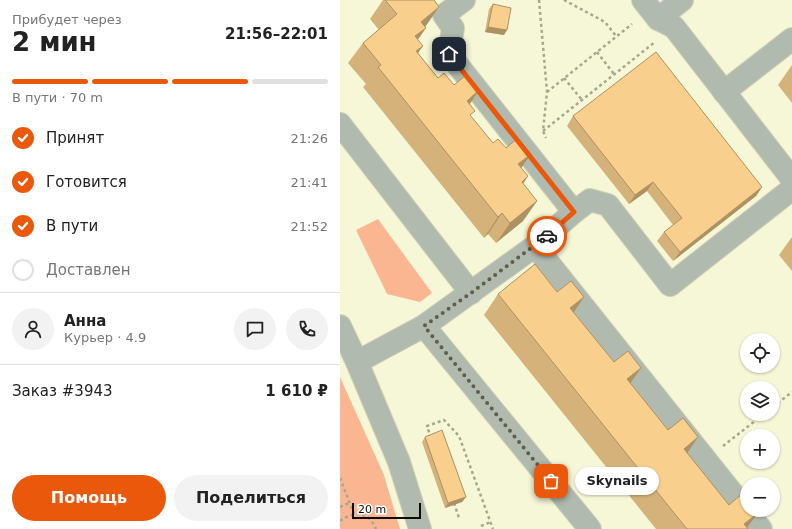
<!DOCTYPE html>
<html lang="ru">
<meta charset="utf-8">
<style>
:root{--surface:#fff;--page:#f2f2f2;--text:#222;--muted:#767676;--line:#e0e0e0;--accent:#ea580c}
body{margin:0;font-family:"DejaVu Sans",sans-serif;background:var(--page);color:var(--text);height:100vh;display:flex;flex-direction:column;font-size:15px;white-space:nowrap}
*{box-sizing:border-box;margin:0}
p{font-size:13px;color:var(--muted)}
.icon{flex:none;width:22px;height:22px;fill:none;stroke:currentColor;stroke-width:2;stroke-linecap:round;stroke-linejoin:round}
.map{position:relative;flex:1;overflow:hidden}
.side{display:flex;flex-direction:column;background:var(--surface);width:340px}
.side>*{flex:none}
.controls{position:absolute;left:400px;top:333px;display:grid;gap:8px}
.controls a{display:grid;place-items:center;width:40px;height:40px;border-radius:50%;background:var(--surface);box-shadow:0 1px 3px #0004;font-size:20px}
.scale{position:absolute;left:12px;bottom:10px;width:69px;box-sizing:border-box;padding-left:4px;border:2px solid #0c0c03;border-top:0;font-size:11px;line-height:14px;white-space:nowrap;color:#0c0c03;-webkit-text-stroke:3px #fff;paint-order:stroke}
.pin{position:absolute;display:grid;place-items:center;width:34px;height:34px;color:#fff;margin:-17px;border-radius:8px;box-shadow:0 2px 6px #0006}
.courier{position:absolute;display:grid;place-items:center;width:40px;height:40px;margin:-20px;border:3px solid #ea580c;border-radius:50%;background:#fff;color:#222;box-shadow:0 1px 5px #0007}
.bubble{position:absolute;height:28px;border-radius:14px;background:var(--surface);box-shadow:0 1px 3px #0004;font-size:13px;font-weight:800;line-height:28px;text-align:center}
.overview em{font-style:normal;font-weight:800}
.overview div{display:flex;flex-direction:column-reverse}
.overview{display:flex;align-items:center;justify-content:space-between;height:68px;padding:0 12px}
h1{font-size:26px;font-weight:800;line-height:30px}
.bar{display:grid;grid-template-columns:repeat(4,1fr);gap:6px 4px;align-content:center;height:48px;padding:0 12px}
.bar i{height:5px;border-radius:3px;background:var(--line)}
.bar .on{background:var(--accent)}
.bar p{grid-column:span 4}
.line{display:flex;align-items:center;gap:10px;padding:0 12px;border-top:1px solid var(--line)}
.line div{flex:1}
.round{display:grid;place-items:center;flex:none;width:42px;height:42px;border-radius:21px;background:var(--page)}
ol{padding:0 12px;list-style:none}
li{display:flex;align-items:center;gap:12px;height:44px}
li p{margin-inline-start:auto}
li .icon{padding:4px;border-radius:50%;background:var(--accent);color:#fff;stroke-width:4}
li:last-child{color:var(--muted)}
li i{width:22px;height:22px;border:2px solid var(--line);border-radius:50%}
.button{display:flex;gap:8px;margin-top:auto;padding:8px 12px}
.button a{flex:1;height:46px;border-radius:24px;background:var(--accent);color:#fff;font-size:16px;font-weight:800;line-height:46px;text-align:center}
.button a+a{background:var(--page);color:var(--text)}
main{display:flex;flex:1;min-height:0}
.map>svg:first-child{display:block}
.green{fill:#f9b691}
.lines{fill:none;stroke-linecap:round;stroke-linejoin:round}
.minor-casing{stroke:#d1d1b4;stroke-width:24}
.path{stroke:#a6a78e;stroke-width:2.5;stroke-dasharray:3 3;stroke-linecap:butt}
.minor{stroke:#b1baae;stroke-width:22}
.wall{fill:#d5b279}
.shaded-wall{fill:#ae9163}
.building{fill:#f8cf8d;stroke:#ae9163}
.done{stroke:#5e5e4d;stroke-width:4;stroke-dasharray:0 7.2}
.route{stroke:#ea580c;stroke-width:5}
</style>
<main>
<section class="side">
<div class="overview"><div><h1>2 мин</h1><p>Прибудет через</p></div><em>21:56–22:01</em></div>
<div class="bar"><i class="on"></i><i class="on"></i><i class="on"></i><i></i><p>В пути · 70 m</p></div>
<ol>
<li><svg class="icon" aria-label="check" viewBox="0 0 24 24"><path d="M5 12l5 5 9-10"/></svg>Принят<p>21:26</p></li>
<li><svg class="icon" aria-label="check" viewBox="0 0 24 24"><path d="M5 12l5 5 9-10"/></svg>Готовится<p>21:41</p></li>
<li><svg class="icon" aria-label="check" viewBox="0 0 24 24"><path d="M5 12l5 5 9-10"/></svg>В пути<p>21:52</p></li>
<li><i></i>Доставлен</li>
</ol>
<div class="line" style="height:72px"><a class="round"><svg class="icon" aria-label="person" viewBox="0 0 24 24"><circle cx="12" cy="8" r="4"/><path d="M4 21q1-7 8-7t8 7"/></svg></a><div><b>Анна</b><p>Курьер · 4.9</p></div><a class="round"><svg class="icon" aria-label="chat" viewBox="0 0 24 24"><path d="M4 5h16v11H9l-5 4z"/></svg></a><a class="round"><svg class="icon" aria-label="phone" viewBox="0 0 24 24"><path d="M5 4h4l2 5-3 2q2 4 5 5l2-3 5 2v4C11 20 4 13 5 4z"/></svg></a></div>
<div class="line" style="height:52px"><div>Заказ #3943</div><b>1 610 ₽</b></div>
<div class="button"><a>Помощь</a><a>Поделиться</a></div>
</section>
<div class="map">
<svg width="452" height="529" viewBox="0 0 452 529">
<rect width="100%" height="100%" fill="#f6f7d6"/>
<g class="green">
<polygon points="38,219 92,293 80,302 47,294 16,230"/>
<polygon points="0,377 44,475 60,529 0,529"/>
</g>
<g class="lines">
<defs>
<g id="minor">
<polyline points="303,0 318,19 334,27 452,179"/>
<polyline points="318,19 342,0"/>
<polyline points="384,92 452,39"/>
<polyline points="0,124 131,293"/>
<polyline points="234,212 250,200 268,205 330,285 452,189"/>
<polyline points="195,246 421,529"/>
<polyline points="0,326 17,362 59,462 80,529"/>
<polyline points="84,326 250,529"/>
<polyline points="17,362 84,326 195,246 234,212 109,54 113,28 104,15 124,0"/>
</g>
</defs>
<use href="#minor" class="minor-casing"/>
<g class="path">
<polyline points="199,0 207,92 203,131 206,138"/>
<polyline points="224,0 265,22 276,36"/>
<polyline points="257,52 274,74"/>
<polyline points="224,78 242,100"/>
<polyline points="207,92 292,24"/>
<polyline points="203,131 315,42"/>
<polyline points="433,407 452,392"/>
<polyline points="91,438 87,426 104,420 119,436 153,529"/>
<polyline points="383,446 424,414"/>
<polyline points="0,478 14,514"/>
<polyline points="114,503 119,518"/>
<polyline points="0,507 9,503"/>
<path d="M 0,521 C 14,511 29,511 36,529"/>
<polyline points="141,526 151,522"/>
</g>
<use href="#minor" class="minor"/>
</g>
<g class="wall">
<polygon points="43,0 94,0 99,7 85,27 78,39 78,53 98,78 114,85 139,90 130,104 131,117 153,143 166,148 191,154 181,168 188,176 183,184 197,201 183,221 156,243 148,234 144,238 23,87 26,84 8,63 23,43 39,30 30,19"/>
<polygon points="153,4 164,35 145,32 149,9"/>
<polygon points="452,65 452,103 438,85"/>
<polygon points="233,116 422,187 416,196 333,261 317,241 324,232 333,225 307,191 289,204 227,126"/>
<polygon points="452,237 452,271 439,255"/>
<polygon points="217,292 244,297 233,312 274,362 301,368 290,383 389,505 418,513 407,528 408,529 316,529 144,315 158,294"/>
<polygon points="85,437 126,497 122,502 105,508 82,442"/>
</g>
<g class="shaded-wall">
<polygon points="99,7 85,27 81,22"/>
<polygon points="148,27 167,30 164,35 145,32"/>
<polygon points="86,28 72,48 75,36"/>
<polygon points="83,46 69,66 76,51"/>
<polygon points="139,90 125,111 127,101"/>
<polygon points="191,154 177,174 178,164"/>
<polygon points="188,176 174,197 182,182"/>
<polygon points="313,182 307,191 289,204 295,195"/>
<polygon points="422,187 416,196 333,261 340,252"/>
<polygon points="197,201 183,221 156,243 170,223"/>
<polygon points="162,213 148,234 144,238 158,217"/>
<polygon points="244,297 230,318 230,308"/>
<polygon points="301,368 287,388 287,379"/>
<polygon points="358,437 344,458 344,449"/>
<polygon points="126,497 122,502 105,508 108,503"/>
<polygon points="418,513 406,529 404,524"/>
</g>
<g class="building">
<polygon points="45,0 94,0 99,7 81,22 86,28 75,36 83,46 76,51 98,78 104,73 114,85 126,75 133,82 139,90 127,101 135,111 130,115 153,143 158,139 166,148 178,138 191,154 178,164 188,176 182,182 197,201 170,223 162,213 158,217 38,67 41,65 23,43 57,14"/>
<polygon points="153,4 171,8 167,30 148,27"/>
<polygon points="316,52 422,187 340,252 324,232 342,218 313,182 295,195 233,116"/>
<polygon points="195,264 217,292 231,281 244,297 230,308 274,362 288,351 301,368 287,379 328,430 343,418 358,437 344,449 389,505 402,494 407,500 407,510 415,510 418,513 404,524 408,529 347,529 158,294"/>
<polygon points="102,430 126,497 108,503 85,437"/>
</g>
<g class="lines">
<polyline class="done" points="207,236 131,293 84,326 211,481"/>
<polyline class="route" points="109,54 234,212 207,236"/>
</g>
</svg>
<div class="controls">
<a><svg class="icon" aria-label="locate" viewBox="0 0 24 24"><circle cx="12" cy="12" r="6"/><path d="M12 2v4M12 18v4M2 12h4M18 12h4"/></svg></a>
<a><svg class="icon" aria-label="layers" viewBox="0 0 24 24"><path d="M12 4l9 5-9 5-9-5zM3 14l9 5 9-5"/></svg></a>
<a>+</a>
<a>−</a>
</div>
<div class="scale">20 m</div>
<div class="pin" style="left:211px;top:481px;background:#ea580c"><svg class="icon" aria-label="bag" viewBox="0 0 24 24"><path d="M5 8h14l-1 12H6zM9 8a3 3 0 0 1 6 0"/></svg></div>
<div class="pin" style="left:109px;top:54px;background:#1f2937"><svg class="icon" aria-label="home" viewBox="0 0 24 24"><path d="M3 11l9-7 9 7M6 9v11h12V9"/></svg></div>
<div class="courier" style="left:207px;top:236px"><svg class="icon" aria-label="car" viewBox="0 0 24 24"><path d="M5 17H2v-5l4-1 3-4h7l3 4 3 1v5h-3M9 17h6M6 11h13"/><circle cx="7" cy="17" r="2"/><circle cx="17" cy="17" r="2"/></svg></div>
<div class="bubble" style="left:235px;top:467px;width:84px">Skynails</div>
</div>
</main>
